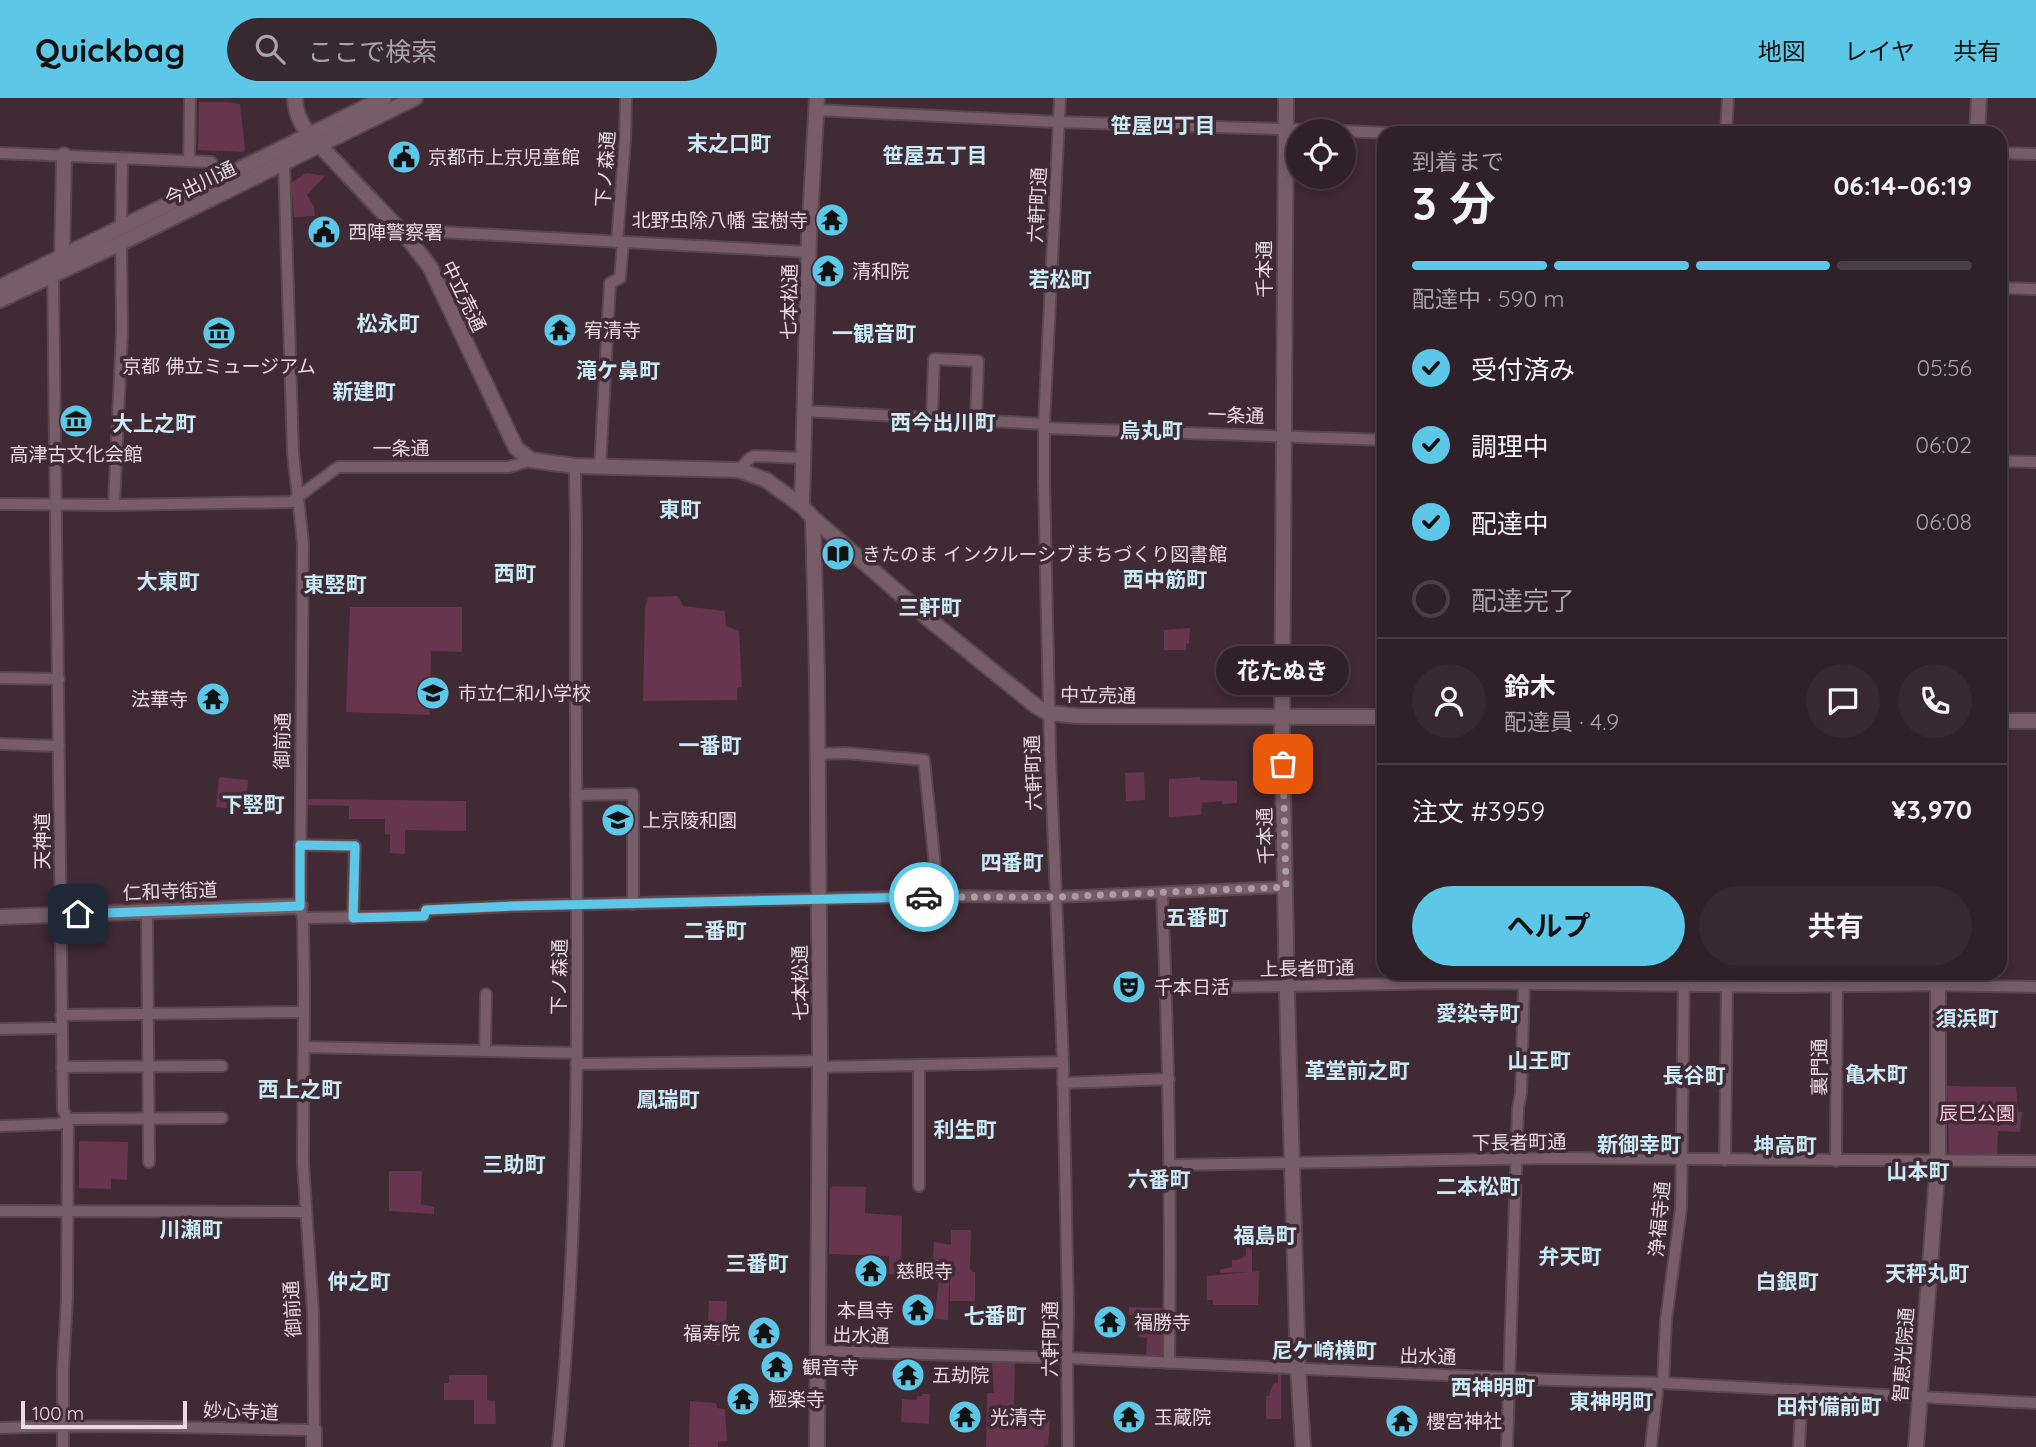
<!DOCTYPE html>
<html lang="ja">
<meta charset="utf-8">
<style>
:root{--surface:#302027;--page:#38282f;--text:#f1f3f6;--muted:#a8a3a7;--line:#4b3e44;--accent:#5dc7e8}
body{margin:0;font-family:Quicksand,"Noto Sans JP",sans-serif;background:var(--page);color:var(--text);height:100vh;display:flex;flex-direction:column;font-size:26px;white-space:nowrap}
*{box-sizing:border-box;margin:0}
p{font-size:23px;color:var(--muted)}
.icon{flex:none;width:38px;height:38px;fill:none;stroke:currentColor;stroke-width:2;stroke-linecap:round;stroke-linejoin:round}
.map{position:relative;flex:1;overflow:hidden}
.sheet{position:absolute;left:1377px;top:28px;width:630px;height:854px;display:flex;flex-direction:column;background:var(--surface);border-radius:21px;box-shadow:0 4px 10px #0003,0 0 0 2px var(--line)}
.sheet>*{flex:none}
.tools{position:absolute;left:1286px;top:21px;display:grid;gap:14px}
.tools a{display:grid;place-items:center;width:70px;height:70px;border-radius:50%;background:var(--surface);box-shadow:0 4px 10px #0003,0 0 0 2px var(--line);font-size:35px}
.scale{position:absolute;left:21px;bottom:18px;width:166px;box-sizing:border-box;padding-left:7px;border:4px solid #e9dae0;border-top:0;font-size:19px;line-height:24px;white-space:nowrap;color:#e9dae0;-webkit-text-stroke:5px #402a34;paint-order:stroke}
.pin{position:absolute;display:grid;place-items:center;width:60px;height:60px;color:#fff;margin:-30px;border-radius:14px;box-shadow:0 4px 10px #0006}
.courier{position:absolute;display:grid;place-items:center;width:70px;height:70px;margin:-35px;border:5px solid #5dc7e8;border-radius:50%;background:#fff;color:#222;box-shadow:0 2px 9px #0007}
.bubble{position:absolute;height:49px;border-radius:24px;background:var(--surface);box-shadow:0 4px 10px #0003,0 0 0 2px var(--line);font-size:23px;font-weight:700;line-height:49px;text-align:center}
.headline em{font-style:normal;font-weight:700}
.headline div{display:flex;flex-direction:column-reverse}
.headline{display:flex;align-items:center;justify-content:space-between;height:119px;padding:0 35px}
h1{font-size:46px;font-weight:700;line-height:52px}
.bar{display:grid;grid-template-columns:repeat(4,1fr);gap:10px 7px;align-content:center;height:84px;padding:0 35px}
.bar i{height:9px;border-radius:5px;background:var(--line)}
.bar .on{background:var(--accent)}
.bar p{grid-column:span 4}
.line{display:flex;align-items:center;gap:18px;padding:0 35px;border-top:2px solid var(--line)}
.line div{flex:1}
.round{display:grid;place-items:center;flex:none;width:74px;height:74px;border-radius:37px;background:var(--page)}
ol{padding:0 35px;list-style:none}
li{display:flex;align-items:center;gap:21px;height:77px}
li p{margin-inline-start:auto}
li .icon{padding:7px;border-radius:50%;background:var(--accent);color:#111;stroke-width:4}
li:last-child{color:var(--muted)}
li i{width:38px;height:38px;border:4px solid var(--line);border-radius:50%}
.button{display:flex;gap:14px;margin-top:auto;padding:14px 35px}
.button a{flex:1;height:80px;border-radius:42px;background:var(--accent);color:#111;font-size:28px;font-weight:700;line-height:80px;text-align:center}
.button a+a{background:var(--page);color:var(--text)}
header{display:flex;align-items:center;gap:42px;box-sizing:border-box;height:98px;padding:0 35px;background:var(--accent);color:#111}
header strong{font-size:33px}
nav{display:flex;gap:38px;margin-inline-start:auto;font-size:24px}
.search{width:490px;height:63px;background:var(--page);display:flex;align-items:center;gap:18px;box-sizing:border-box;padding:0 24px;border-radius:38px;color:var(--muted);font-size:26px}
.map>svg:first-child{display:block}
.green{fill:#67354d}
.lines{fill:none;stroke-linecap:round;stroke-linejoin:round}
.street-casing{stroke:#59464e;stroke-width:14}
.secondary-casing{stroke:#59464e;stroke-width:18}
.street{stroke:#765d68;stroke-width:10}
.secondary{stroke:#765d68;stroke-width:14}
.done{stroke:#ae9ca4;stroke-width:7;stroke-dasharray:0 12.6}
.route{stroke:#5dc7e8;stroke-width:9}
.labels{text-anchor:middle;stroke-width:7;stroke-linejoin:round;paint-order:stroke}
.poi-label{font-size:19px;fill:#e9dae0;stroke:#402a34;text-anchor:start}
.street-label{font-size:19px;fill:#e9dae0;stroke:#402a34}
.park-label{font-size:19px;fill:#fdc8df;stroke:#402a34}
.neighbourhood-label{font-size:21px;font-weight:bold;fill:#c8ebf7;stroke:#402a34}
</style>
<header>
<strong>Quickbag</strong>
<div class="search"><svg class="icon" aria-label="search" viewBox="0 0 24 24"><circle cx="10" cy="10" r="6"/><path d="M15 15l6 6"/></svg>ここで検索</div>
<nav><a>地図</a><a>レイヤ</a><a>共有</a></nav>
</header>
<div class="map">
<svg width="2036" height="1349" viewBox="0 0 2036 1349">
<rect width="100%" height="100%" fill="#402a34"/>
<g class="green">
<polygon points="199,4 228,4 240,6 245,52 243,54 198,52"/>
<polygon points="306,75 325,78 307,97 314,109 315,118 294,119 291,85"/>
<polygon points="678,498 683,508 725,513 726,528 739,533 742,589 737,590 737,602 643,603 645,510 648,499"/>
<polygon points="350,509 462,509 462,554 431,553 430,617 346,614"/>
<polygon points="1190,530 1189,545 1186,546 1186,552 1164,552 1164,532"/>
<polygon points="1144,674 1145,702 1126,703 1125,675"/>
<polygon points="219,679 248,682 246,712 216,709"/>
<polygon points="1200,679 1200,682 1237,683 1237,705 1222,706 1222,703 1202,705 1201,717 1169,719 1169,681"/>
<polygon points="307,701 466,703 466,733 405,732 405,756 390,755 390,737 385,736 385,721 349,721 349,708 307,707"/>
<polygon points="1947,988 2016,989 2018,1014 2022,1014 2020,1034 1998,1033 1997,1059 1953,1059 1949,1055"/>
<polygon points="79,1043 128,1044 127,1082 111,1081 111,1091 79,1090"/>
<polygon points="389,1073 422,1073 421,1106 434,1109 434,1116 389,1113"/>
<polygon points="833,1088 866,1089 865,1115 902,1118 901,1177 889,1176 889,1158 829,1156 830,1091"/>
<polygon points="1252,1128 1252,1174 1259,1173 1258,1207 1213,1207 1213,1202 1207,1202 1207,1178 1248,1174 1220,1175 1220,1172 1232,1169 1232,1162 1238,1162 1246,1157 1245,1129"/>
<polygon points="951,1132 971,1132 970,1170 972,1174 975,1174 975,1203 950,1203 950,1158 948,1222 934,1221 939,1183 934,1183 934,1179 932,1178 934,1144 951,1147"/>
<polygon points="709,1203 727,1203 725,1247 707,1246"/>
<polygon points="1129,1209 1165,1210 1163,1259 1146,1259 1147,1240 1139,1239 1140,1218 1129,1217"/>
<polygon points="992,1264 1015,1264 1014,1307 1025,1308 1025,1321 1050,1321 1048,1347 1045,1347 1044,1349 986,1349 987,1295 994,1295"/>
<polygon points="1278,1272 1281,1272 1281,1321 1266,1321 1266,1298 1269,1298 1273,1286 1278,1285"/>
<polygon points="449,1277 487,1277 487,1302 495,1303 496,1326 474,1326 474,1302 444,1302 444,1285 449,1285"/>
<polygon points="922,1296 930,1296 929,1326 901,1324 902,1301 916,1302 917,1298 922,1298"/>
<polygon points="690,1303 716,1305 717,1310 725,1311 727,1343 718,1344 718,1349 689,1349 689,1346 694,1345 689,1345"/>
</g>
<g class="lines">
<defs>
<g id="street">
<polyline points="1060,0 1044,326 1044,384 1050,656 1063,964 1068,1212 1067,1260 1068,1349"/>
<polyline points="816,12 1059,24 1341,33"/>
<polyline points="1344,33 1389,35"/>
<polyline points="1726,35 1728,0"/>
<polyline points="0,55 211,64 220,80"/>
<polyline points="2000,55 2036,56"/>
<polyline points="189,63 190,0"/>
<polyline points="121,131 122,61"/>
<polyline points="410,143 421,133 809,154"/>
<polyline points="617,144 625,42 626,0"/>
<polyline points="53,177 63,1012 68,1021 67,1199 63,1272 63,1349"/>
<polyline points="2000,190 2036,191"/>
<polyline points="804,313 1044,326"/>
<polyline points="932,320 934,261 978,263 976,322"/>
<polyline points="1044,330 1384,342"/>
<polyline points="2000,363 2036,364"/>
<polyline points="600,369 610,185 620,180 623,145"/>
<polyline points="739,372 750,360 754,358 803,360"/>
<polyline points="0,406 114,407 291,404 338,369 509,369 531,362"/>
<polyline points="114,407 122,233 121,145"/>
<polyline points="0,580 59,581"/>
<polyline points="0,646 59,648"/>
<polyline points="817,656 845,655 924,662 938,798"/>
<polyline points="576,697 633,696 633,806"/>
<polyline points="300,747 355,748 353,820"/>
<path d="M 1162,795 C 1169,952 1171,1108 1169,1265"/>
<polyline points="147,814 149,1064"/>
<polyline points="303,820 424,818 426,812 515,808 938,798 1056,799 1286,789"/>
<polyline points="1166,890 1454,885 1787,889 1938,887 2036,889"/>
<polyline points="61,917 304,914"/>
<polyline points="0,931 61,930"/>
<polyline points="304,949 576,955"/>
<polyline points="485,953 486,896"/>
<polyline points="576,966 820,963"/>
<polyline points="919,967 919,1088"/>
<polyline points="62,969 222,968"/>
<polyline points="820,969 1063,964"/>
<polyline points="1063,985 1169,981"/>
<polyline points="0,1028 59,1026 68,1021 222,1020"/>
<polyline points="1725,1062 1727,889"/>
<polyline points="1836,1063 1837,875"/>
<polyline points="1170,1067 1553,1060 2036,1063"/>
<polyline points="0,1113 305,1114"/>
<polyline points="818,1253 1067,1260 1553,1282 1663,1285 2036,1305"/>
<polyline points="1663,1285 1666,1222 1681,1110 1684,875"/>
<path d="M 0,1330 C 105,1326 209,1330 314,1332 L 313,1214 L 303,1065 L 304,889 L 303,820 L 300,808 L 303,445 L 293,355 L 284,64"/>
<path d="M 558,1349 C 588,1048 573,744 576,442 C 576,417 575,392 575,368"/>
<polyline points="1507,1349 1518,1010 1521,995 1524,885"/>
<polyline points="1651,1349 1658,1285"/>
<polyline points="1799,1349 1802,1293"/>
</g>
<g id="secondary">
<path d="M 295,0 C 295,14 300,25 309,36 L 410,143 L 430,169 L 516,350 L 531,362 L 575,368 L 739,372 L 766,382 L 802,408 L 813,420 L 931,523 L 1036,608 L 1048,615 L 1078,618 L 1384,619"/>
<polyline points="1286,0 1282,640 1287,897 1298,1270 1303,1349"/>
<polyline points="1977,35 1979,0"/>
<polyline points="58,167 62,160 64,57"/>
<polyline points="0,189 384,0"/>
<polyline points="0,202 121,145 415,0"/>
<polyline points="802,408 809,138 817,0"/>
<polyline points="813,420 817,576 820,963 817,1349"/>
<polyline points="2000,623 2036,623"/>
<polyline points="0,819 300,808"/>
<polyline points="314,1332 314,1349"/>
<polyline points="1916,1349 1938,1063 1938,875"/>
</g>
</defs>
<use href="#street" class="street-casing"/>
<use href="#secondary" class="secondary-casing"/>
<use href="#street" class="street"/>
<use href="#secondary" class="secondary"/>
</g>
<g class="lines">
<polyline class="done" points="924,799 1056,799 1286,789 1283,666"/>
<polyline class="route" points="78,816 300,808 300,747 355,748 353,820 424,818 426,812 515,808 924,799"/>
</g>
<defs>
<symbol id="civic-disc" viewBox="-11 -11 22 22"><circle r="9.5" fill="#5dc7e8" stroke="#402a34"/><path d="M-.6-6.5H3V-4.5H.6V-3L4-1V1h2V6H-6V1h2V-1L-.6-3ZM-1.2 2.5V6h2.4V2.5Z" fill="#111"/></symbol>
<symbol id="temple-disc" viewBox="-11 -11 22 22"><circle r="9.5" fill="#5dc7e8" stroke="#402a34"/><path d="M0-6L5-2H3V0L6.5 2.5H4V6H1.5V3h-3V6H-4V2.5H-6.5L-3 0V-2H-5Z" fill="#111"/></symbol>
<symbol id="museum-disc" viewBox="-11 -11 22 22"><circle r="9.5" fill="#5dc7e8" stroke="#402a34"/><path d="M0-6L6-3V-2H-6V-3ZM-5-1h2V3h-2ZM-1-1h2V3h-2ZM3-1h2V3H3ZM-6 4H6V6H-6Z" fill="#111"/></symbol>
<symbol id="library-disc" viewBox="-11 -11 22 22"><circle r="9.5" fill="#5dc7e8" stroke="#402a34"/><path d="M-6-4Q-3-5.5-.7-3.5V5Q-3 3-6 4ZM6-4Q3-5.5 .7-3.5V5Q3 3 6 4Z" fill="#111"/></symbol>
<symbol id="school-disc" viewBox="-11 -11 22 22"><circle r="9.5" fill="#5dc7e8" stroke="#402a34"/><path d="M0-5L7-2L0 1L-7-2ZM-4 1L0 2.5L4 1V4Q0 6-4 4Z" fill="#111"/></symbol>
<symbol id="theatre-disc" viewBox="-11 -11 22 22"><circle r="9.5" fill="#5dc7e8" stroke="#402a34"/><path d="M-5-5.5Q0-4 5-5.5V0Q5 5 0 6Q-5 5-5 0ZM-3.3-2.5H-1v1.5H-3.3ZM1-2.5H3.3v1.5H1ZM-2.8 1Q0 5.5 2.8 1Z" fill="#111"/></symbol>
</defs>
<g fill-rule="evenodd">
<use href="#civic-disc" x="385" y="40" width="38" height="38"/>
<use href="#temple-disc" x="813" y="103" width="38" height="38"/>
<use href="#civic-disc" x="305" y="115" width="38" height="38"/>
<use href="#temple-disc" x="809" y="154" width="38" height="38"/>
<use href="#temple-disc" x="541" y="213" width="38" height="38"/>
<use href="#museum-disc" x="200" y="216" width="38" height="38"/>
<use href="#museum-disc" x="57" y="304" width="38" height="38"/>
<use href="#library-disc" x="819" y="437" width="38" height="38"/>
<use href="#school-disc" x="414" y="576" width="38" height="38"/>
<use href="#temple-disc" x="194" y="582" width="38" height="38"/>
<use href="#school-disc" x="599" y="703" width="38" height="38"/>
<use href="#theatre-disc" x="1110" y="870" width="38" height="38"/>
<use href="#temple-disc" x="852" y="1154" width="38" height="38"/>
<use href="#temple-disc" x="899" y="1193" width="38" height="38"/>
<use href="#temple-disc" x="1091" y="1205" width="38" height="38"/>
<use href="#temple-disc" x="745" y="1216" width="38" height="38"/>
<use href="#temple-disc" x="758" y="1250" width="38" height="38"/>
<use href="#temple-disc" x="889" y="1258" width="38" height="38"/>
<use href="#temple-disc" x="724" y="1282" width="38" height="38"/>
<use href="#temple-disc" x="946" y="1300" width="38" height="38"/>
<use href="#temple-disc" x="1110" y="1300" width="38" height="38"/>
<use href="#temple-disc" x="1383" y="1304" width="38" height="38"/>
</g>
<g class="labels">
<g class="poi-label">
<text x="428" y="66">京都市上京児童館</text>
<text x="808" y="129" text-anchor="end">北野虫除八幡 宝樹寺</text>
<text x="348" y="141">西陣警察署</text>
<text x="852" y="180">清和院</text>
<text x="584" y="239">宥清寺</text>
<text x="219" y="275" text-anchor="middle">京都 佛立ミュージアム</text>
<text x="76" y="363" text-anchor="middle">高津古文化会館</text>
<text x="862" y="463">きたのま インクルーシブまちづくり図書館</text>
<text x="458" y="602">市立仁和小学校</text>
<text x="188" y="608" text-anchor="end">法華寺</text>
<text x="642" y="729">上京陵和園</text>
<text x="1154" y="896">千本日活</text>
<text x="896" y="1180">慈眼寺</text>
<text x="894" y="1219" text-anchor="end">本昌寺</text>
<text x="1134" y="1231">福勝寺</text>
<text x="740" y="1242" text-anchor="end">福寿院</text>
<text x="802" y="1276">観音寺</text>
<text x="932" y="1284">五劫院</text>
<text x="768" y="1308">極楽寺</text>
<text x="990" y="1326">光清寺</text>
<text x="1154" y="1326">玉蔵院</text>
<text x="1426" y="1330">櫻宮神社</text>
</g>
<g class="street-label">
<text transform="translate(605 71) rotate(-86)" y="7">下ノ森通</text>
<text transform="translate(200 85) rotate(-26)" y="7">今出川通</text>
<text transform="translate(1037 107) rotate(-87)" y="7">六軒町通</text>
<text transform="translate(1264 171) rotate(-90)" y="7">千本通</text>
<text transform="translate(464 198) rotate(64)" y="7">中立売通</text>
<text transform="translate(789 204) rotate(-89)" y="7">七本松通</text>
<text transform="translate(1236 317) rotate(2)" y="7">一条通</text>
<text x="401" y="357">一条通</text>
<text transform="translate(1098 597) rotate(1)" y="7">中立売通</text>
<text transform="translate(282 643) rotate(-89)" y="7">御前通</text>
<text transform="translate(1033 675) rotate(-92)" y="7">六軒町通</text>
<text transform="translate(1265 738) rotate(-92)" y="7">千本通</text>
<text transform="translate(42 743) rotate(-90)" y="7">天神道</text>
<text transform="translate(170 793) rotate(-2)" y="7">仁和寺街道</text>
<text transform="translate(1307 870) rotate(-1)" y="7">上長者町通</text>
<text transform="translate(559 879) rotate(-89)" y="7">下ノ森通</text>
<text transform="translate(800 885) rotate(-91)" y="7">七本松通</text>
<text transform="translate(1819 969) rotate(-90)" y="7">裏門通</text>
<text transform="translate(1519 1044) rotate(-1)" y="7">下長者町通</text>
<text transform="translate(1659 1121) rotate(-85)" y="7">浄福寺通</text>
<text transform="translate(292 1211) rotate(-93)" y="7">御前通</text>
<text transform="translate(861 1237) rotate(2)" y="7">出水通</text>
<text transform="translate(1050 1241) rotate(-90)" y="7">六軒町通</text>
<text transform="translate(1903 1257) rotate(-86)" y="7">智恵光院通</text>
<text transform="translate(1428 1258) rotate(2)" y="7">出水通</text>
<text transform="translate(241 1313) rotate(2)" y="7">妙心寺道</text>
</g>
<g class="park-label">
<text x="1977" y="1022">辰巳公園</text>
</g>
<g class="neighbourhood-label">
<text x="1163" y="35">笹屋四丁目</text>
<text x="729" y="53">末之口町</text>
<text x="935" y="65">笹屋五丁目</text>
<text x="1060" y="189">若松町</text>
<text x="388" y="233">松永町</text>
<text x="874" y="243">一観音町</text>
<text x="618" y="280">滝ケ鼻町</text>
<text x="364" y="301">新建町</text>
<text x="943" y="332">西今出川町</text>
<text x="154" y="333">大上之町</text>
<text x="1151" y="340">烏丸町</text>
<text x="680" y="419">東町</text>
<text x="515" y="483">西町</text>
<text x="1165" y="489">西中筋町</text>
<text x="168" y="491">大東町</text>
<text x="335" y="494">東竪町</text>
<text x="930" y="517">三軒町</text>
<text x="710" y="655">一番町</text>
<text x="253" y="714">下竪町</text>
<text x="1012" y="772">四番町</text>
<text x="1197" y="827">五番町</text>
<text x="715" y="840">二番町</text>
<text x="1478" y="923">愛染寺町</text>
<text x="1967" y="928">須浜町</text>
<text x="1539" y="970">山王町</text>
<text x="1357" y="980">革堂前之町</text>
<text x="1876" y="984">亀木町</text>
<text x="1694" y="985">長谷町</text>
<text x="300" y="999">西上之町</text>
<text x="668" y="1009">鳳瑞町</text>
<text x="965" y="1039">利生町</text>
<text x="1639" y="1054">新御幸町</text>
<text x="1785" y="1055">坤高町</text>
<text x="514" y="1074">三助町</text>
<text x="1918" y="1081">山本町</text>
<text x="1159" y="1089">六番町</text>
<text x="1478" y="1096">二本松町</text>
<text x="191" y="1139">川瀬町</text>
<text x="1265" y="1145">福島町</text>
<text x="1570" y="1166">弁天町</text>
<text x="757" y="1173">三番町</text>
<text x="1927" y="1183">天秤丸町</text>
<text x="359" y="1191">仲之町</text>
<text x="1787" y="1191">白銀町</text>
<text x="995" y="1225">七番町</text>
<text x="1324" y="1260">尼ケ崎横町</text>
<text x="1493" y="1297">西神明町</text>
<text x="1611" y="1311">東神明町</text>
<text x="1829" y="1316">田村備前町</text>
</g>
</g>
</svg>
<div class="tools">
<a><svg class="icon" aria-label="locate" viewBox="0 0 24 24"><circle cx="12" cy="12" r="6"/><path d="M12 2v4M12 18v4M2 12h4M18 12h4"/></svg></a>
</div>
<div class="scale">100 m</div>
<div class="pin" style="left:1283px;top:666px;background:#ea580c"><svg class="icon" aria-label="bag" viewBox="0 0 24 24"><path d="M5 8h14l-1 12H6zM9 8a3 3 0 0 1 6 0"/></svg></div>
<div class="pin" style="left:78px;top:816px;background:#1f2937"><svg class="icon" aria-label="home" viewBox="0 0 24 24"><path d="M3 11l9-7 9 7M6 9v11h12V9"/></svg></div>
<div class="courier" style="left:924px;top:799px"><svg class="icon" aria-label="car" viewBox="0 0 24 24"><path d="M5 17H2v-5l4-1 3-4h7l3 4 3 1v5h-3M9 17h6M6 11h13"/><circle cx="7" cy="17" r="2"/><circle cx="17" cy="17" r="2"/></svg></div>
<div class="bubble" style="left:1216px;top:548px;width:133px">花たぬき</div>
<section class="sheet">
<div class="headline"><div><h1>3 分</h1><p>到着まで</p></div><em>06:14–06:19</em></div>
<div class="bar"><i class="on"></i><i class="on"></i><i class="on"></i><i></i><p>配達中 · 590 m</p></div>
<ol>
<li><svg class="icon" aria-label="check" viewBox="0 0 24 24"><path d="M5 12l5 5 9-10"/></svg>受付済み<p>05:56</p></li>
<li><svg class="icon" aria-label="check" viewBox="0 0 24 24"><path d="M5 12l5 5 9-10"/></svg>調理中<p>06:02</p></li>
<li><svg class="icon" aria-label="check" viewBox="0 0 24 24"><path d="M5 12l5 5 9-10"/></svg>配達中<p>06:08</p></li>
<li><i></i>配達完了</li>
</ol>
<div class="line" style="height:126px"><a class="round"><svg class="icon" aria-label="person" viewBox="0 0 24 24"><circle cx="12" cy="8" r="4"/><path d="M4 21q1-7 8-7t8 7"/></svg></a><div><b>鈴木</b><p>配達員 · 4.9</p></div><a class="round"><svg class="icon" aria-label="chat" viewBox="0 0 24 24"><path d="M4 5h16v11H9l-5 4z"/></svg></a><a class="round"><svg class="icon" aria-label="phone" viewBox="0 0 24 24"><path d="M5 4h4l2 5-3 2q2 4 5 5l2-3 5 2v4C11 20 4 13 5 4z"/></svg></a></div>
<div class="line" style="height:91px"><div>注文 #3959</div><b>¥3,970</b></div>
<div class="button"><a>ヘルプ</a><a>共有</a></div>
</section>
</div>
